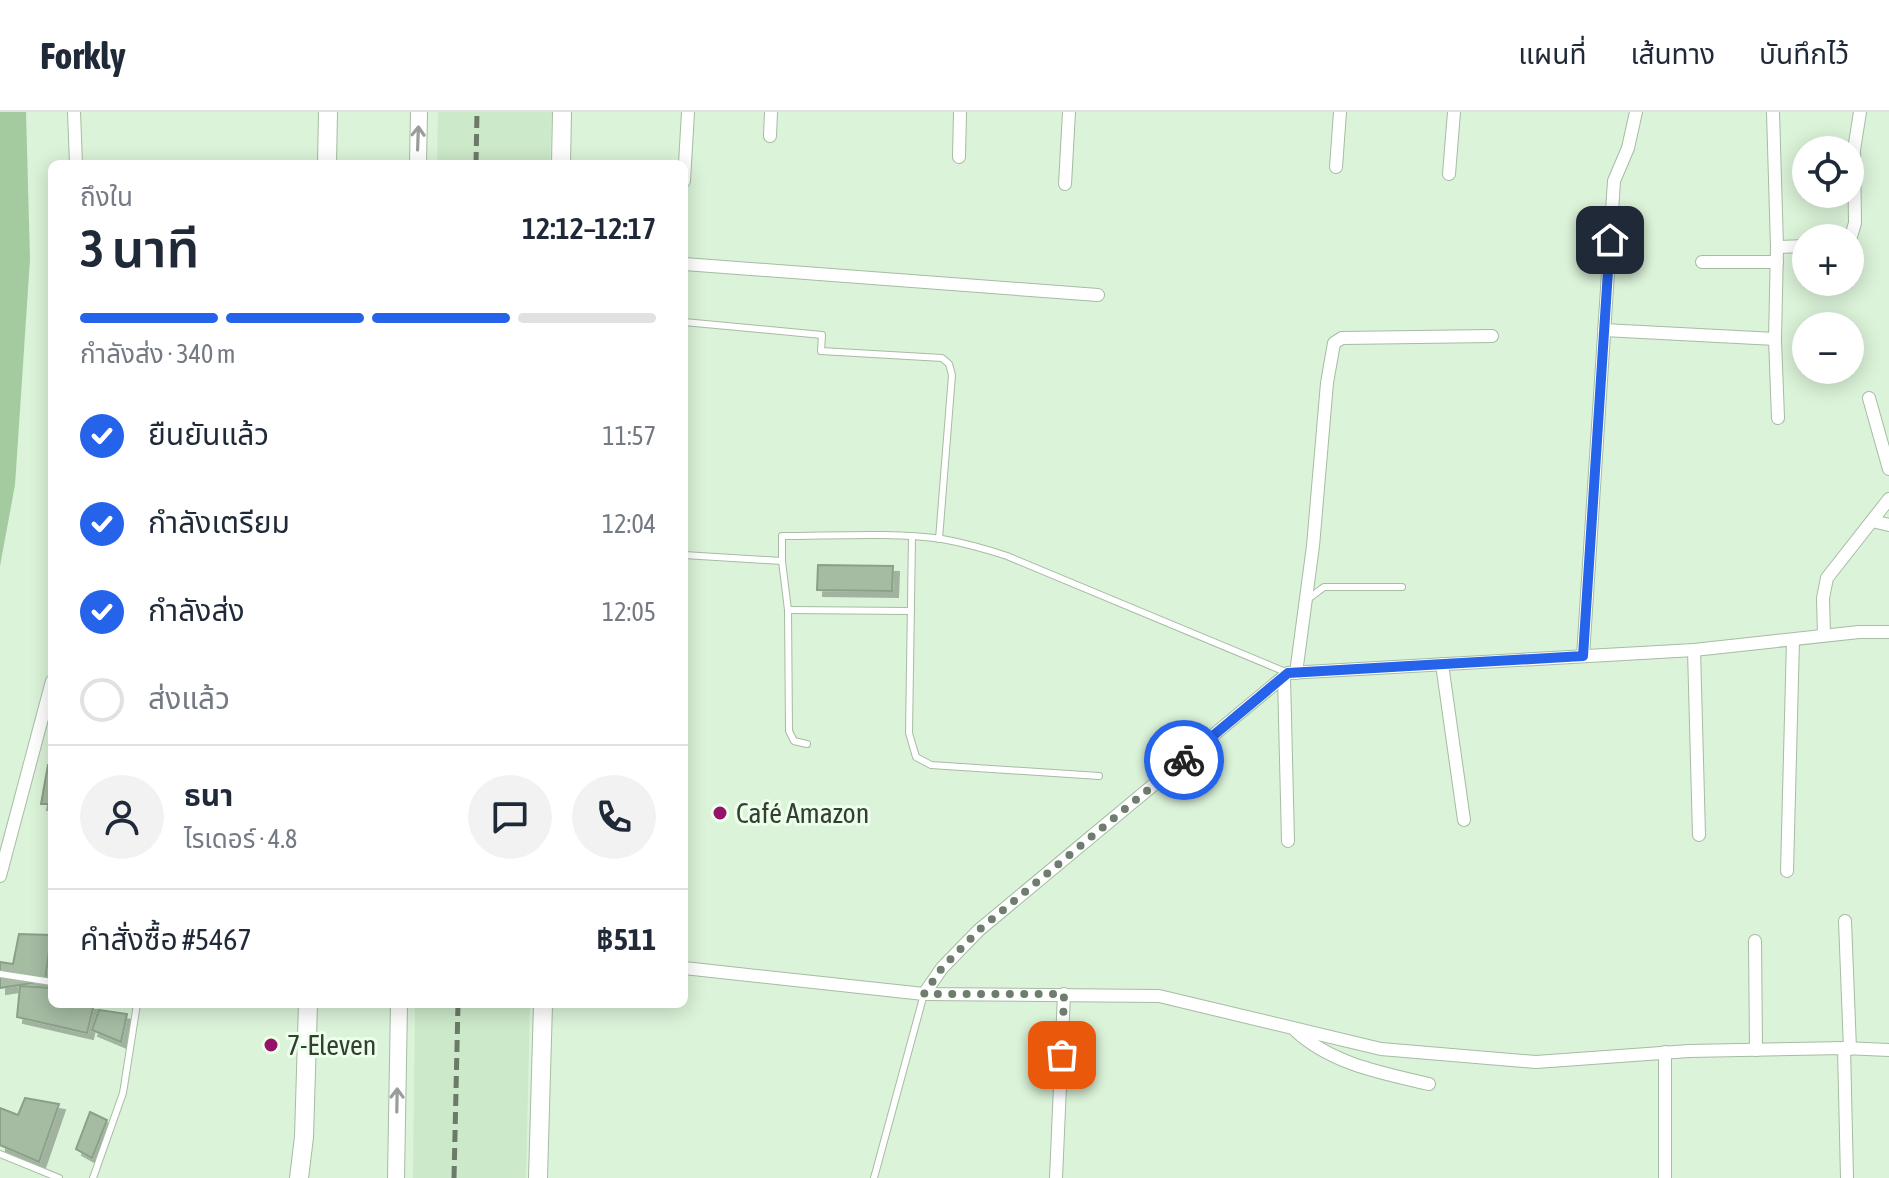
<!DOCTYPE html>
<html lang="th">
<meta charset="utf-8">
<style>
:root{--surface:#fff;--page:#f2f2f3;--text:#1f2937;--muted:#747a83;--line:#e0e1e3;--accent:#2563eb}
body{margin:0;font-family:"Asap Condensed","Noto Sans Thai",sans-serif;background:var(--page);color:var(--text);height:100vh;display:flex;flex-direction:column;font-size:30px;white-space:nowrap}
*{box-sizing:border-box;margin:0}
p{font-size:26px;color:var(--muted)}
.icon{flex:none;width:44px;height:44px;fill:none;stroke:currentColor;stroke-width:2;stroke-linecap:round;stroke-linejoin:round}
.map{position:relative;flex:1;overflow:hidden}
.drawer{position:absolute;left:48px;top:48px;width:640px;height:848px;display:flex;flex-direction:column;background:var(--surface);border-radius:12px;box-shadow:0 4px 20px #0003}
.drawer>*{flex:none}
.fabs{position:absolute;left:1792px;top:24px;display:grid;gap:16px}
.fabs a{display:grid;place-items:center;width:72px;height:72px;border-radius:50%;background:var(--surface);box-shadow:0 4px 20px #0003;font-size:40px}
.pin{position:absolute;display:grid;place-items:center;width:68px;height:68px;color:#fff;margin:-34px;border-radius:16px;box-shadow:0 4px 12px #0006}
.courier{position:absolute;display:grid;place-items:center;width:80px;height:80px;margin:-40px;border:6px solid #2563eb;border-radius:50%;background:#fff;color:#222;box-shadow:0 2px 10px #0007}
.headline em{font-style:normal;font-weight:600}
.headline div{display:flex;flex-direction:column-reverse}
.headline{display:flex;align-items:center;justify-content:space-between;height:136px;padding:0 32px}
h1{font-size:52px;font-weight:600;line-height:60px}
.bar{display:grid;grid-template-columns:repeat(4,1fr);gap:12px 8px;align-content:center;height:96px;padding:0 32px}
.bar i{height:10px;border-radius:6px;background:var(--line)}
.bar .on{background:var(--accent)}
.bar p{grid-column:span 4}
.line{display:flex;align-items:center;gap:20px;padding:0 32px;border-top:2px solid var(--line)}
.line div{flex:1}
.round{display:grid;place-items:center;flex:none;width:84px;height:84px;border-radius:42px;background:var(--page)}
ol{padding:0 32px;list-style:none}
li{display:flex;align-items:center;gap:24px;height:88px}
li p{margin-inline-start:auto}
li .icon{padding:8px;border-radius:50%;background:var(--accent);color:#fff;stroke-width:4}
li:last-child{color:var(--muted)}
li i{width:44px;height:44px;border:4px solid var(--line);border-radius:50%}
header{display:flex;align-items:center;gap:48px;box-sizing:border-box;height:112px;padding:0 40px;background:var(--surface);border-bottom:2px solid var(--line)}
header strong{font-size:38px}
nav{display:flex;gap:44px;margin-inline-start:auto;font-size:28px}
.map>svg:first-child{display:block}
.built{fill:#cce9c9}
.water{fill:#a3cb9f}
.building{fill:#a5bba2;stroke:#8ba089;stroke-width:2;filter:url(#shadow)}
.lines{fill:none;stroke-linecap:round;stroke-linejoin:round}
.service-casing{stroke:#a6bca3;stroke-width:8}
.minor-casing{stroke:#a6bca3;stroke-width:14}
.tertiary-casing{stroke:#a6bca3;stroke-width:18}
.secondary-casing{stroke:#a6bca3;stroke-width:20}
.service{stroke:#fff;stroke-width:6}
.minor{stroke:#fff;stroke-width:12}
.tertiary{stroke:#fff;stroke-width:16}
.secondary{stroke:#fff;stroke-width:18}
.rail{stroke:#6c7a6a;stroke-width:5;stroke-dasharray:12 6;stroke-linecap:butt}
.oneway{stroke:#9a9e9a}
.done{stroke:#6f7d6e;stroke-width:8;stroke-dasharray:0 14.4}
.route{stroke:#2563eb;stroke-width:10}
.poi-dot{fill:#971369;stroke:#ecffea;stroke-width:3}
.labels{text-anchor:middle;stroke-width:6;stroke-linejoin:round;paint-order:stroke}
.poi-label{font-size:28px;fill:#353e34;stroke:#ecffea;text-anchor:start}
</style>
<header>
<strong>Forkly</strong>
<nav><a>แผนที่</a><a>เส้นทาง</a><a>บันทึกไว้</a></nav>
</header>
<div class="map">
<svg width="1889" height="1066" viewBox="0 0 1889 1066">
<defs>
<filter id="shadow"><feDropShadow dx="6" dy="6" stdDeviation="0" flood-color="#0004"/></filter>
</defs>
<rect width="100%" height="100%" fill="#dbf3d9"/>
<g class="built">
<polygon points="438,0 552,0 550,52 437,52"/>
<polygon points="415,892 530,892 526,1066 413,1066"/>
</g>
<polygon class="water" points="0,0 26,0 30,147 15,373 0,454"/>
<g class="building">
<polygon points="818,453 893,454 892,479 817,478"/>
<polygon points="48,653 52,653 52,692 41,692"/>
<polygon points="19,822 51,823 45,869 0,876 0,850 13,852"/>
<polygon points="20,874 52,876 52,892 94,892 87,921 17,905"/>
<polygon points="99,898 127,902 121,930 92,918"/>
<polygon points="25,986 59,992 39,1050 0,1033 0,996 18,1003"/>
<polygon points="90,1000 107,1008 92,1046 76,1037"/>
</g>
<g class="lines">
<defs>
<g id="service">
<polyline points="684,210 822,223 821,239 942,246 949,252 952,263 939,427"/>
<polyline points="912,425 909,621 916,645 931,653 1099,664"/>
<path d="M 684,443 L 782,449 L 782,424 C 831,424 894,420 942,427 C 964,431 986,437 1007,444 L 1288,561"/>
<polyline points="782,449 788,498 789,619 794,629 807,632"/>
<polyline points="1308,487 1324,475 1402,475"/>
<polyline points="788,498 911,499"/>
<polyline points="0,862 52,870"/>
<polyline points="0,1042 59,1066"/>
<polyline points="93,1066 123,981 137,892"/>
<polyline points="874,1066 924,882"/>
</g>
<g id="minor">
<polyline points="74,0 76,52"/>
<polyline points="770,24 771,0"/>
<polyline points="959,45 960,0"/>
<polyline points="1336,55 1340,0"/>
<polyline points="1449,62 1454,0"/>
<polyline points="684,69 688,0"/>
<polyline points="1065,72 1069,0"/>
<polyline points="1850,128 1855,111 1854,38 1860,0"/>
<polyline points="1777,135 1806,134"/>
<polyline points="1702,150 1777,150"/>
<polyline points="684,152 1098,183"/>
<polyline points="1604,218 1775,227 1777,135 1773,0"/>
<polyline points="1775,227 1778,306"/>
<polyline points="1869,286 1889,357"/>
<polyline points="1872,409 1889,413"/>
<polyline points="1824,523 1823,486 1827,466 1889,387"/>
<polyline points="1694,538 1699,723"/>
<polyline points="1583,544 1614,69 1628,36 1636,0"/>
<polyline points="1442,552 1464,708"/>
<polyline points="1296,561 1313,434 1327,271 1334,231 1342,226 1492,224"/>
<polyline points="1284,565 1288,729"/>
<polyline points="1787,759 1793,528"/>
<polyline points="0,764 52,569"/>
<polyline points="1845,809 1850,937"/>
<polyline points="1755,829 1756,938"/>
<polyline points="684,856 924,882 1159,884 1381,937 1536,950 1689,939 1844,936 1889,938"/>
<polyline points="924,882 942,856 979,818 1288,561 1694,538 1859,520 1889,520"/>
<path d="M 1296,919 C 1332,952 1382,961 1429,972"/>
<polyline points="1844,936 1847,1066"/>
<polyline points="1056,1066 1064,882"/>
<polyline points="1665,1066 1665,940"/>
</g>
<g id="tertiary">
<polyline points="418,52 419,0"/>
<polyline points="396,1066 399,892"/>
</g>
<g id="secondary">
<polyline points="327,52 328,0"/>
<polyline points="561,52 562,0"/>
<polyline points="299,1066 304,1025 308,892"/>
<polyline points="538,1066 543,892"/>
</g>
</defs>
<use href="#service" class="service-casing"/>
<use href="#minor" class="minor-casing"/>
<use href="#tertiary" class="tertiary-casing"/>
<use href="#secondary" class="secondary-casing"/>
<use href="#service" class="service"/>
<use href="#minor" class="minor"/>
<use href="#tertiary" class="tertiary"/>
<use href="#secondary" class="secondary"/>
<g class="rail">
<polyline points="476,52 477,0"/>
<polyline points="454,1066 458,892"/>
</g>
</g>
<defs><path id="oneway-shaft" d="M-6 0H5M1.5-3L5.5 0L1.5 3" fill="none" stroke-width="1.6" stroke-linecap="round" stroke-linejoin="round" transform="scale(2)"/></defs>
<g class="oneway">
<use href="#oneway-shaft" transform="translate(418 26) rotate(-88)"/>
<use href="#oneway-shaft" transform="translate(397 988) rotate(-89)"/>
</g>
<g class="lines">
<polyline class="done" points="1062,943 1064,882 924,882 942,856 979,818 1184,648"/>
<polyline class="route" points="1184,648 1288,561 1583,544 1610,128"/>
</g>
<g class="poi-dot">
<circle cx="720" cy="701" r="8"/>
<circle cx="271" cy="933" r="8"/>
</g>
<g class="labels">
<g class="poi-label">
<text x="736" y="711">Café Amazon</text>
<text x="287" y="943">7-Eleven</text>
</g>
</g>
</svg>
<div class="fabs">
<a><svg class="icon" aria-label="locate" viewBox="0 0 24 24"><circle cx="12" cy="12" r="6"/><path d="M12 2v4M12 18v4M2 12h4M18 12h4"/></svg></a>
<a>+</a>
<a>−</a>
</div>
<div class="pin" style="left:1062px;top:943px;background:#ea580c"><svg class="icon" aria-label="bag" viewBox="0 0 24 24"><path d="M5 8h14l-1 12H6zM9 8a3 3 0 0 1 6 0"/></svg></div>
<div class="pin" style="left:1610px;top:128px;background:#1f2937"><svg class="icon" aria-label="home" viewBox="0 0 24 24"><path d="M3 11l9-7 9 7M6 9v11h12V9"/></svg></div>
<div class="courier" style="left:1184px;top:648px"><svg class="icon" aria-label="bike" viewBox="0 0 24 24"><circle cx="6" cy="16" r="4"/><circle cx="18" cy="16" r="4"/><path d="M6 16l4-8h5l3 8M10 8l3 8H6M13 5h3"/></svg></div>
<section class="drawer">
<div class="headline"><div><h1>3 นาที</h1><p>ถึงใน</p></div><em>12:12–12:17</em></div>
<div class="bar"><i class="on"></i><i class="on"></i><i class="on"></i><i></i><p>กำลังส่ง · 340 m</p></div>
<ol>
<li><svg class="icon" aria-label="check" viewBox="0 0 24 24"><path d="M5 12l5 5 9-10"/></svg>ยืนยันแล้ว<p>11:57</p></li>
<li><svg class="icon" aria-label="check" viewBox="0 0 24 24"><path d="M5 12l5 5 9-10"/></svg>กำลังเตรียม<p>12:04</p></li>
<li><svg class="icon" aria-label="check" viewBox="0 0 24 24"><path d="M5 12l5 5 9-10"/></svg>กำลังส่ง<p>12:05</p></li>
<li><i></i>ส่งแล้ว</li>
</ol>
<div class="line" style="height:144px"><a class="round"><svg class="icon" aria-label="person" viewBox="0 0 24 24"><circle cx="12" cy="8" r="4"/><path d="M4 21q1-7 8-7t8 7"/></svg></a><div><b>ธนา</b><p>ไรเดอร์ · 4.8</p></div><a class="round"><svg class="icon" aria-label="chat" viewBox="0 0 24 24"><path d="M4 5h16v11H9l-5 4z"/></svg></a><a class="round"><svg class="icon" aria-label="phone" viewBox="0 0 24 24"><path d="M5 4h4l2 5-3 2q2 4 5 5l2-3 5 2v4C11 20 4 13 5 4z"/></svg></a></div>
<div class="line" style="height:104px"><div>คำสั่งซื้อ #5467</div><b>฿511</b></div>
</section>
</div>
